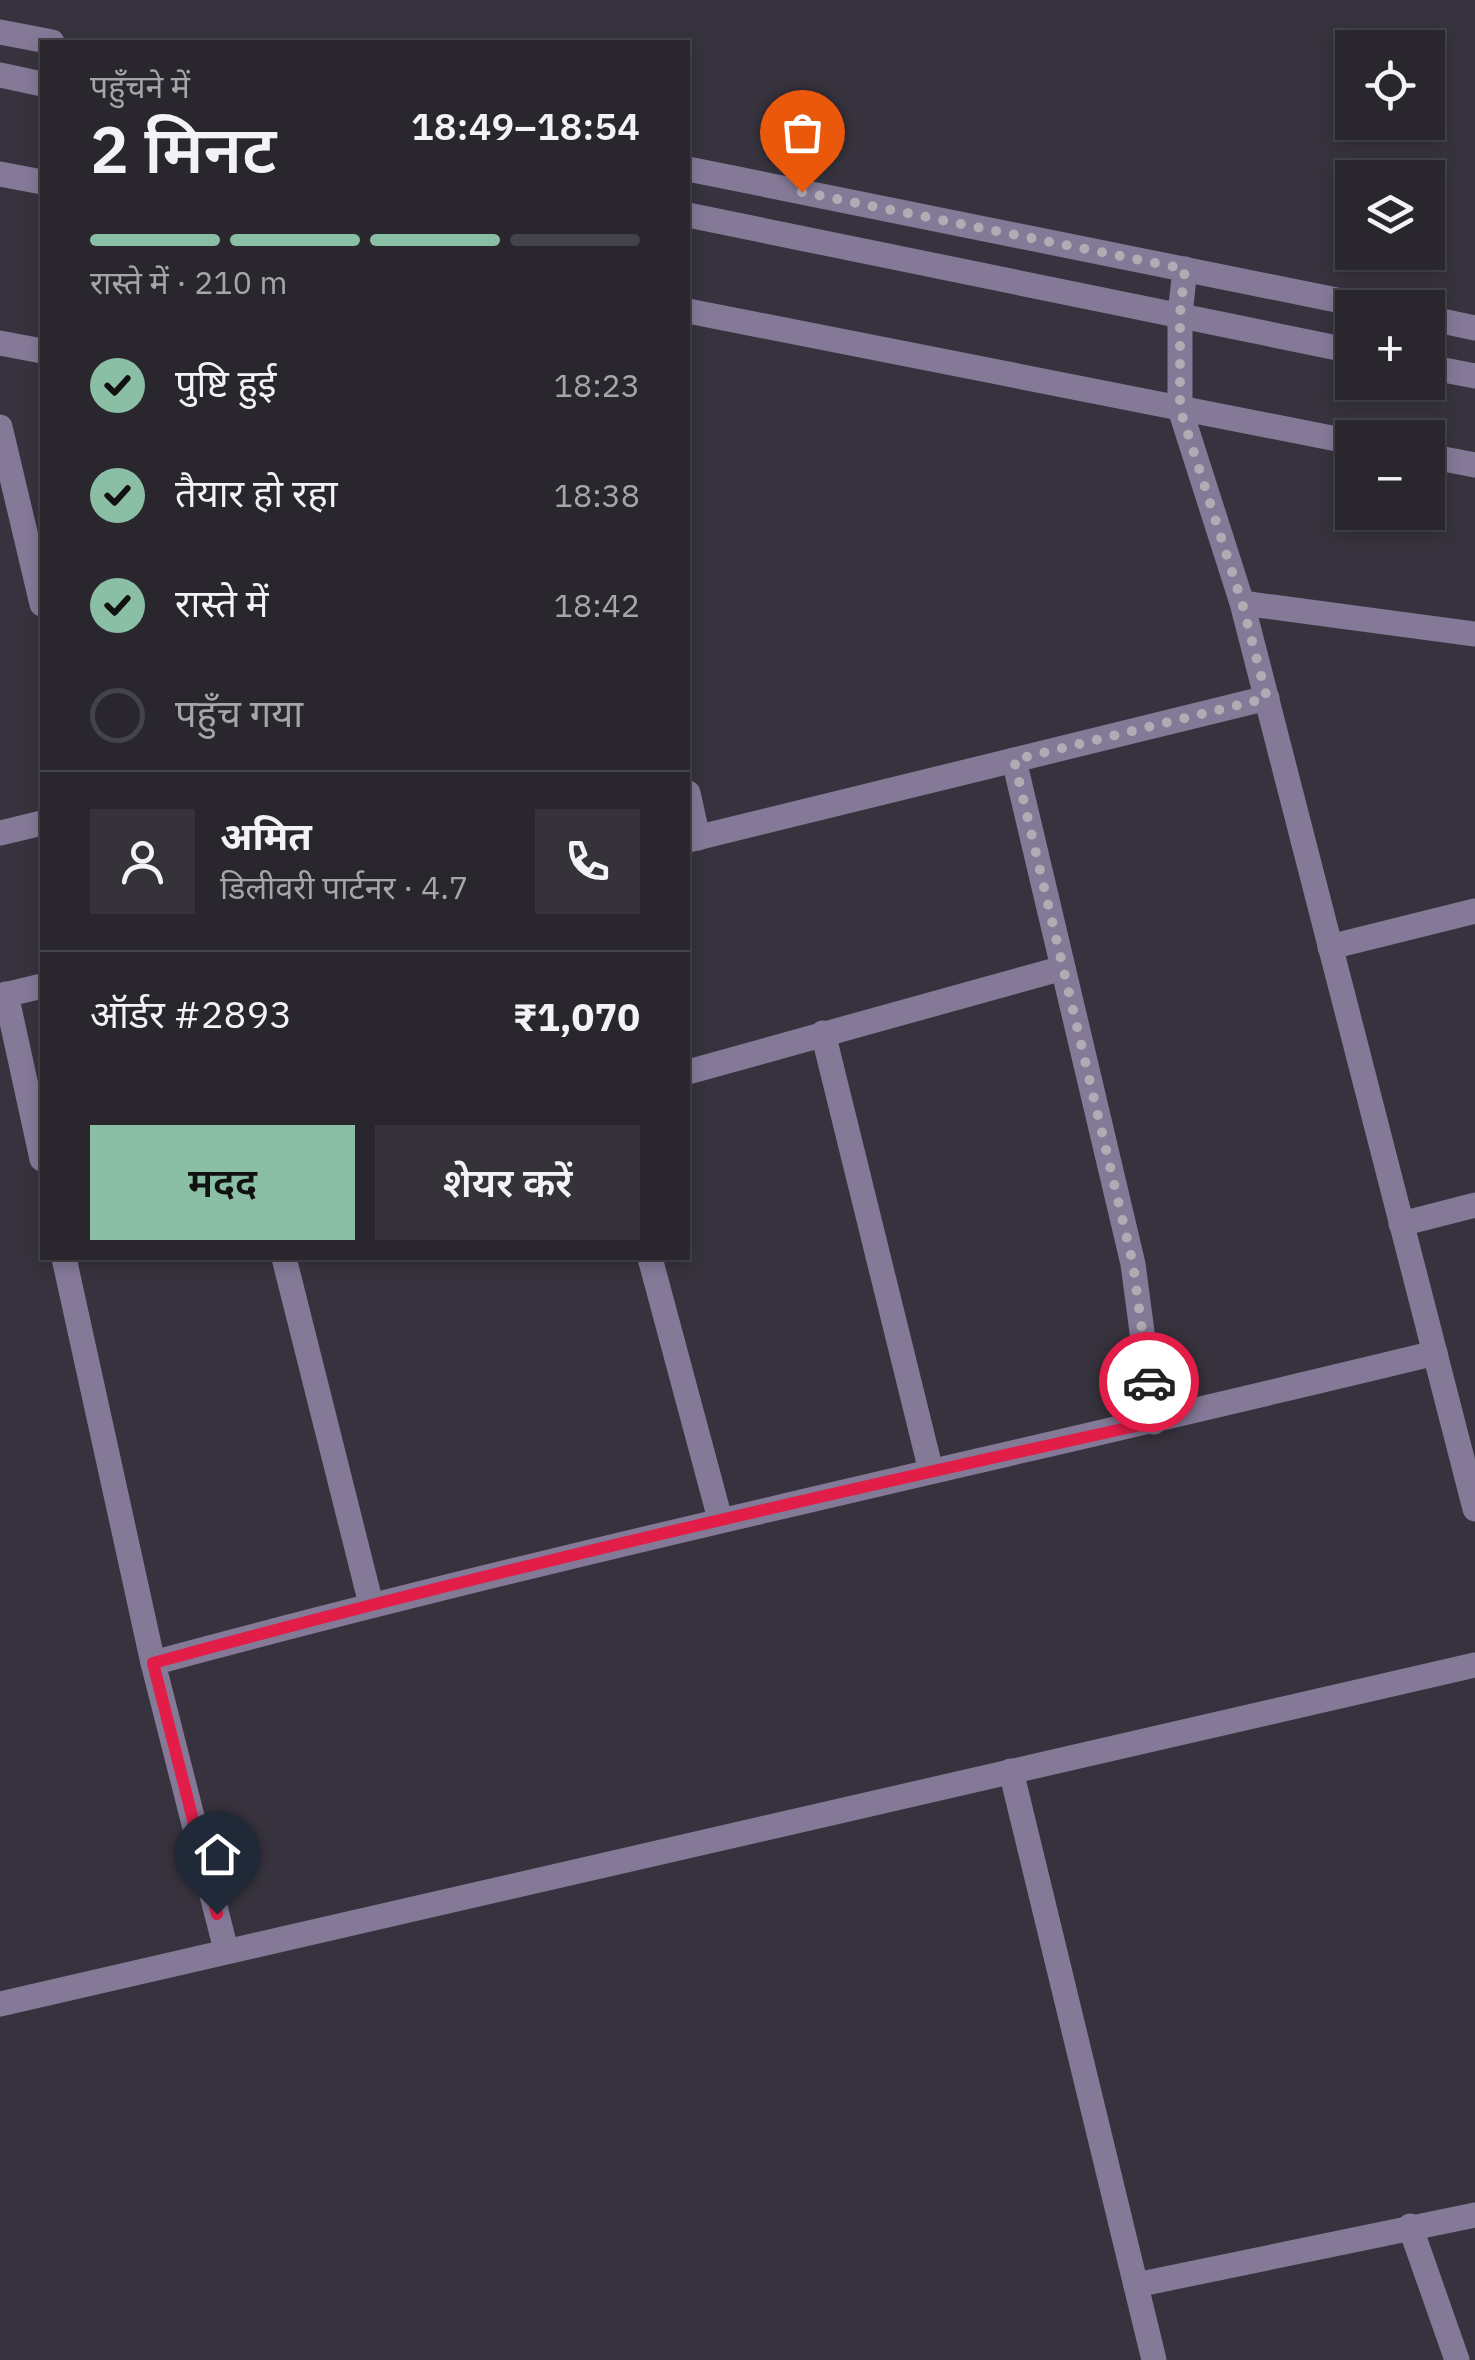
<!DOCTYPE html>
<html lang="hi">
<meta charset="utf-8">
<style>
:root{--surface:#29262e;--page:#35323a;--text:#f1f3f6;--muted:#a5a5aa;--line:#45434a;--accent:#8abfa5}
body{margin:0;font-family:"IBM Plex Sans","Noto Sans Devanagari",sans-serif;background:var(--page);color:var(--text);height:100vh;display:flex;flex-direction:column;font-size:38px;white-space:nowrap}
*{box-sizing:border-box;margin:0}
p{font-size:32px;color:var(--muted)}
.icon{flex:none;width:55px;height:55px;fill:none;stroke:currentColor;stroke-width:2;stroke-linecap:round;stroke-linejoin:round}
.map{position:relative;flex:1;overflow:hidden}
.panel{position:absolute;left:40px;top:40px;width:650px;height:1220px;display:flex;flex-direction:column;background:var(--surface);border-radius:0px;box-shadow:0 5px 15px #0003,0 0 0 2px var(--line)}
.panel>*{flex:none}
.buttons{position:absolute;left:1335px;top:30px;display:grid;gap:20px}
.buttons a{display:grid;place-items:center;width:110px;height:110px;border-radius:0px;background:var(--surface);box-shadow:0 5px 15px #0003,0 0 0 2px var(--line);font-size:50px}
.pin{position:absolute;display:grid;place-items:center;width:85px;height:85px;color:#fff;margin:-102px -42px;border-radius:50% 50% 50% 0;rotate:-45deg;box-shadow:0 0 10px #0007}
.pin .icon{rotate:45deg}
.courier{position:absolute;display:grid;place-items:center;width:100px;height:100px;margin:-50px;border:8px solid #e11d48;border-radius:50%;background:#fff;color:#222;box-shadow:0 2px 12px #0007}
.overview em{font-style:normal;font-weight:600}
.overview div{display:flex;flex-direction:column-reverse}
.overview{display:flex;align-items:center;justify-content:space-between;height:170px;padding:0 50px}
h1{font-size:65px;font-weight:600;line-height:75px}
.bar{display:grid;grid-template-columns:repeat(4,1fr);gap:15px 10px;align-content:center;height:120px;padding:0 50px}
.bar i{height:12px;border-radius:8px;background:var(--line)}
.bar .on{background:var(--accent)}
.bar p{grid-column:span 4}
.line{display:flex;align-items:center;gap:25px;padding:0 50px;border-top:2px solid var(--line)}
.line div{flex:1}
.round{display:grid;place-items:center;flex:none;width:105px;height:105px;border-radius:0px;background:var(--page)}
ol{padding:0 50px;list-style:none}
li{display:flex;align-items:center;gap:30px;height:110px}
li p{margin-inline-start:auto}
li .icon{padding:10px;border-radius:50%;background:var(--accent);color:#111;stroke-width:4}
li:last-child{color:var(--muted)}
li i{width:55px;height:55px;border:5px solid var(--line);border-radius:50%}
.primary-button{display:flex;gap:20px;margin-top:auto;padding:20px 50px}
.primary-button a{flex:1;height:115px;border-radius:0px;background:var(--accent);color:#111;font-size:40px;font-weight:600;line-height:115px;text-align:center}
.primary-button a+a{background:var(--page);color:var(--text)}
.map>svg:first-child{display:block}
.lines{fill:none;stroke-linecap:round;stroke-linejoin:round}
.minor{stroke:#847997;stroke-width:25}
.done{stroke:#afacb4;stroke-width:10;stroke-dasharray:0 18}
.route{stroke:#e11d48;stroke-width:12}
</style>
<div class="map">
<svg width="1475" height="2360" viewBox="0 0 1475 2360">
<rect width="100%" height="100%" fill="#37333e"/>
<g class="lines">
<g class="minor">
<polyline points="0,32 52,42"/>
<polyline points="0,75 42,84"/>
<polyline points="688,169 1376,308"/>
<polyline points="0,174 42,182"/>
<polyline points="688,215 1352,351"/>
<polyline points="1185,269 1180,314 1180,409 1242,603 1475,1509"/>
<polyline points="688,311 1352,442"/>
<polyline points="1428,318 1475,328"/>
<polyline points="0,343 42,351"/>
<polyline points="1428,367 1475,376"/>
<polyline points="0,427 42,604"/>
<polyline points="1428,456 1475,465"/>
<polyline points="1242,603 1475,634"/>
<polyline points="1014,760 1133,1264 1154,1422"/>
<polyline points="688,793 698,838"/>
<polyline points="0,833 42,823"/>
<polyline points="688,840 1267,698"/>
<polyline points="1330,947 1475,911"/>
<polyline points="6,994 42,1159"/>
<polyline points="0,996 42,986"/>
<polyline points="823,1033 931,1471"/>
<polyline points="688,1072 1063,968"/>
<polyline points="1401,1224 1475,1205"/>
<polyline points="64,1258 153,1663 226,1950"/>
<polyline points="284,1258 371,1604"/>
<polyline points="650,1258 720,1519"/>
<path d="M 153,1663 C 578,1548 1008,1457 1435,1353"/>
<polyline points="1011,1771 1154,2360"/>
<polyline points="0,2004 1475,1665"/>
<polyline points="1410,2226 1457,2360"/>
<polyline points="1136,2285 1475,2215"/>
</g>
</g>
<g class="lines">
<polyline class="done" points="802,192 1185,269 1180,314 1180,409 1242,603 1267,698 1014,760 1133,1264 1149,1382"/>
<path class="route" d="M 217,1914 L 153,1663 C 484,1572 819,1496 1154,1422 L 1149,1382"/>
</g>
</svg>
<div class="buttons">
<a><svg class="icon" aria-label="locate" viewBox="0 0 24 24"><circle cx="12" cy="12" r="6"/><path d="M12 2v4M12 18v4M2 12h4M18 12h4"/></svg></a>
<a><svg class="icon" aria-label="layers" viewBox="0 0 24 24"><path d="M12 4l9 5-9 5-9-5zM3 14l9 5 9-5"/></svg></a>
<a>+</a>
<a>−</a>
</div>
<div class="pin" style="left:802px;top:192px;background:#ea580c"><svg class="icon" aria-label="bag" viewBox="0 0 24 24"><path d="M5 8h14l-1 12H6zM9 8a3 3 0 0 1 6 0"/></svg></div>
<div class="pin" style="left:217px;top:1914px;background:#1f2937"><svg class="icon" aria-label="home" viewBox="0 0 24 24"><path d="M3 11l9-7 9 7M6 9v11h12V9"/></svg></div>
<div class="courier" style="left:1149px;top:1382px"><svg class="icon" aria-label="car" viewBox="0 0 24 24"><path d="M5 17H2v-5l4-1 3-4h7l3 4 3 1v5h-3M9 17h6M6 11h13"/><circle cx="7" cy="17" r="2"/><circle cx="17" cy="17" r="2"/></svg></div>
<section class="panel">
<div class="overview"><div><h1>2 मिनट</h1><p>पहुँचने में</p></div><em>18:49–18:54</em></div>
<div class="bar"><i class="on"></i><i class="on"></i><i class="on"></i><i></i><p>रास्ते में · 210 m</p></div>
<ol>
<li><svg class="icon" aria-label="check" viewBox="0 0 24 24"><path d="M5 12l5 5 9-10"/></svg>पुष्टि हुई<p>18:23</p></li>
<li><svg class="icon" aria-label="check" viewBox="0 0 24 24"><path d="M5 12l5 5 9-10"/></svg>तैयार हो रहा<p>18:38</p></li>
<li><svg class="icon" aria-label="check" viewBox="0 0 24 24"><path d="M5 12l5 5 9-10"/></svg>रास्ते में<p>18:42</p></li>
<li><i></i>पहुँच गया</li>
</ol>
<div class="line" style="height:180px"><a class="round"><svg class="icon" aria-label="person" viewBox="0 0 24 24"><circle cx="12" cy="8" r="4"/><path d="M4 21q1-7 8-7t8 7"/></svg></a><div><b>अमित</b><p>डिलीवरी पार्टनर · 4.7</p></div><a class="round"><svg class="icon" aria-label="phone" viewBox="0 0 24 24"><path d="M5 4h4l2 5-3 2q2 4 5 5l2-3 5 2v4C11 20 4 13 5 4z"/></svg></a></div>
<div class="line" style="height:130px"><div>ऑर्डर #2893</div><b>₹1,070</b></div>
<div class="primary-button"><a>मदद</a><a>शेयर करें</a></div>
</section>
</div>
